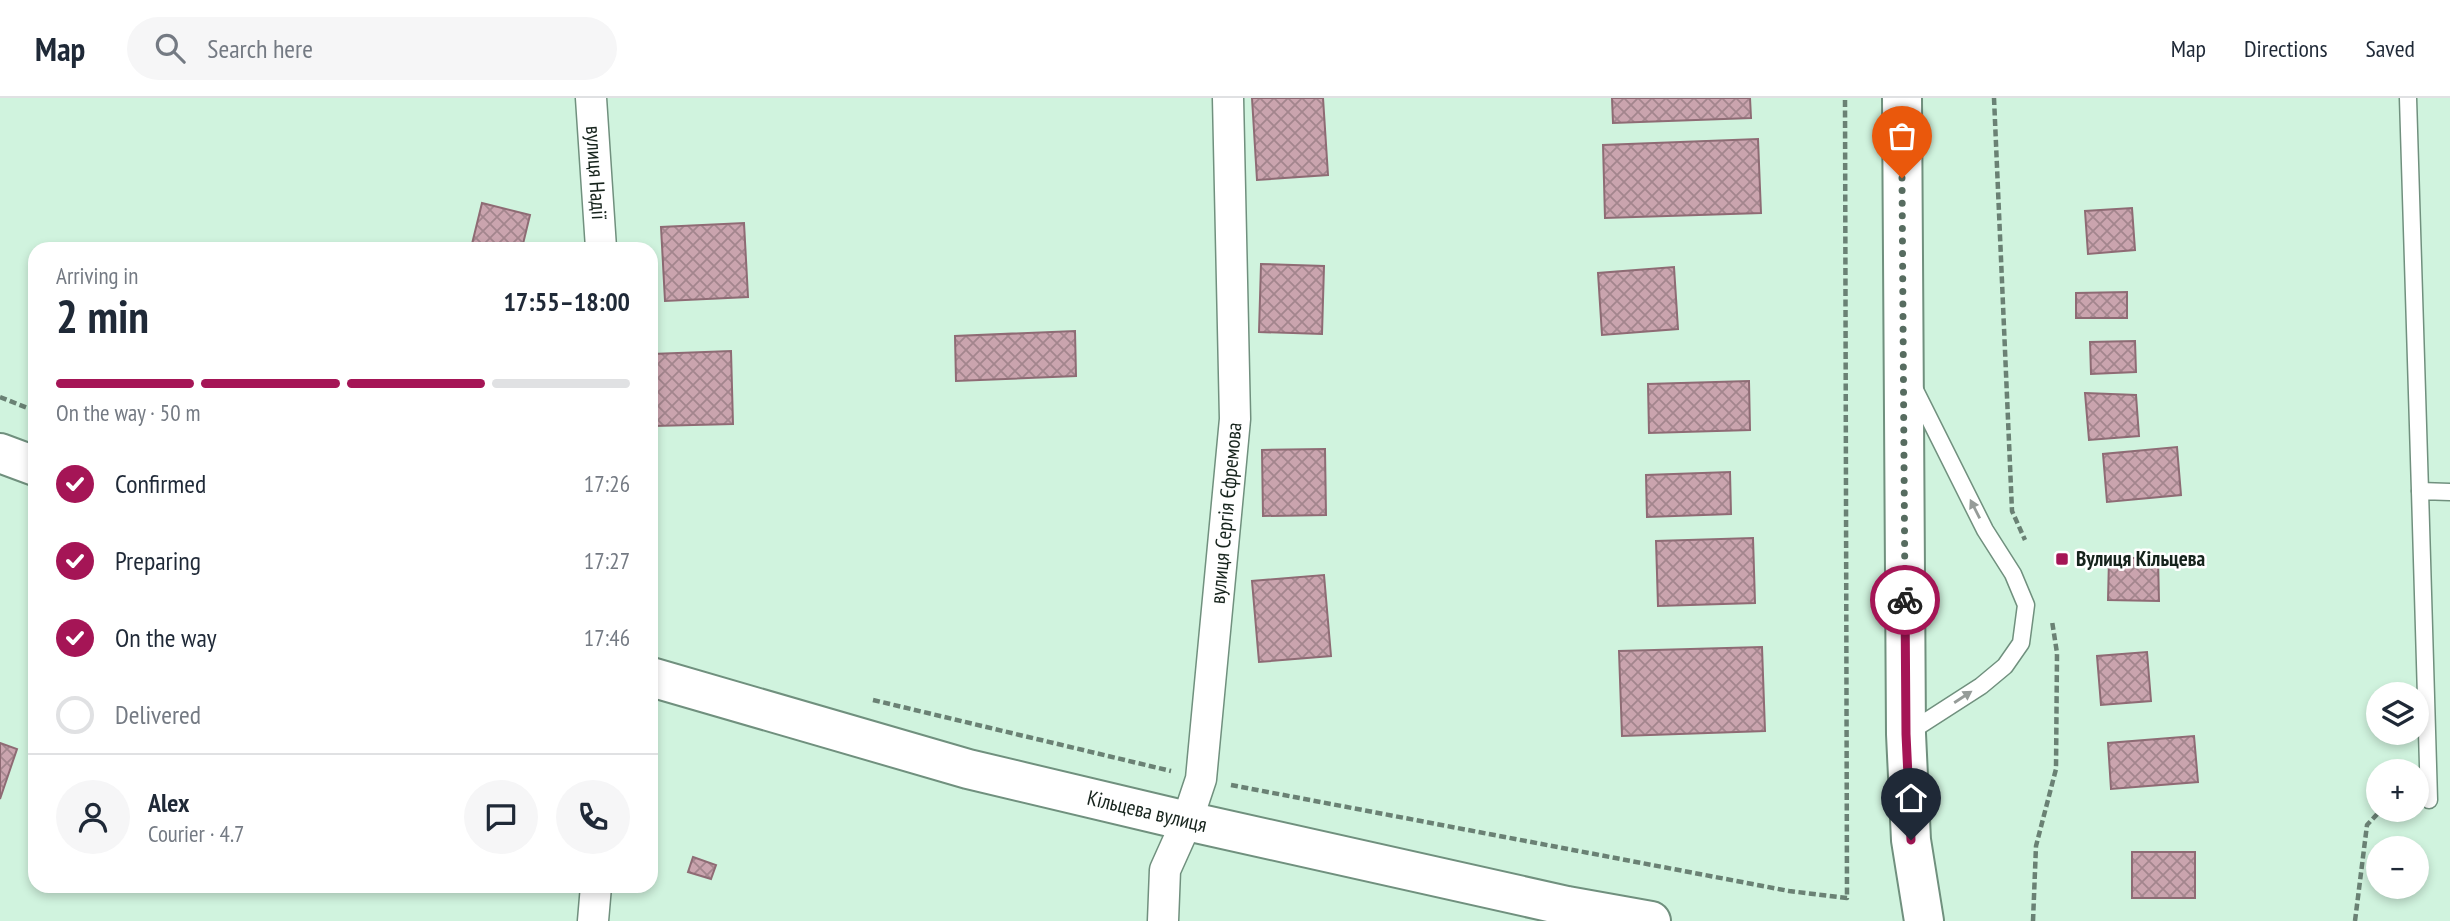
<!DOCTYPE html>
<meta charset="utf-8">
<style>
:root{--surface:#fff;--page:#f6f6f7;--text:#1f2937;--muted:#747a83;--line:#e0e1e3;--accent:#a51556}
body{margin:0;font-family:"PT Sans Narrow",sans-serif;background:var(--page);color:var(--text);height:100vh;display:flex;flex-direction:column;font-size:26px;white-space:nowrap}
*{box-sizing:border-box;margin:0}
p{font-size:23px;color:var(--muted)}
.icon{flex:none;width:38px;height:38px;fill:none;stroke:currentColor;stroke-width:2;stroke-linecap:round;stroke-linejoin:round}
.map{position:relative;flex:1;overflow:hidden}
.sheet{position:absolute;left:28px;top:144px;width:630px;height:651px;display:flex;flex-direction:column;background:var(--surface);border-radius:21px;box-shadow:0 4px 10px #0003}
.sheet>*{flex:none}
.buttons{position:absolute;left:2366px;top:584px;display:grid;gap:14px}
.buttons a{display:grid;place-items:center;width:63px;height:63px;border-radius:50%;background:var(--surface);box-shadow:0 4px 10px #0003;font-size:35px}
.pin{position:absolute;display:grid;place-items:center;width:60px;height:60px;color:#fff;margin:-72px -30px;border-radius:50% 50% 50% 0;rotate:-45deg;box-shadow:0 0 7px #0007}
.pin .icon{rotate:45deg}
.courier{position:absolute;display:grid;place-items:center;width:70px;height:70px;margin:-35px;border:5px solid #a51556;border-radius:50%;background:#fff;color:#222;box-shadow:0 2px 9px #0007}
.summary em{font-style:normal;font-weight:800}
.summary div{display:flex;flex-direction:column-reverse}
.summary{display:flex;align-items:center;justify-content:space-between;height:119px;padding:0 28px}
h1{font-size:46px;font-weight:800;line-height:52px}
.bar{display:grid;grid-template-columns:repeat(4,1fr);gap:10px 7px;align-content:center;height:84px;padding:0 28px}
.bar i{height:9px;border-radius:5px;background:var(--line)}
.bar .on{background:var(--accent)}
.bar p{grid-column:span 4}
.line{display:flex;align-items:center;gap:18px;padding:0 28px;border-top:2px solid var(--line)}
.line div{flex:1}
.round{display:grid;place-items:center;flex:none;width:74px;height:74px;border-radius:37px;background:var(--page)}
ol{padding:0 28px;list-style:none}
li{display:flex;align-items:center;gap:21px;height:77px}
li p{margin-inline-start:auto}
li .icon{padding:7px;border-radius:50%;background:var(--accent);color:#fff;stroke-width:4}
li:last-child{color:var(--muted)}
li i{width:38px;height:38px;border:4px solid var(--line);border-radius:50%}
header{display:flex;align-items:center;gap:42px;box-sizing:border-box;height:98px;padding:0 35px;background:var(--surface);border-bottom:2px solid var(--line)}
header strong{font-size:33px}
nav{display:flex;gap:38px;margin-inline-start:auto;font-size:24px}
.search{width:490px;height:63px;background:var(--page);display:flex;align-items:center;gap:18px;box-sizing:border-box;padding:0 24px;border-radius:38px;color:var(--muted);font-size:26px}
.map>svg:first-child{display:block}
.building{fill:url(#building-cross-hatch);stroke:#8e6b74;stroke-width:2}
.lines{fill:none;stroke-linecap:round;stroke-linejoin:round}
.lane-casing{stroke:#70907e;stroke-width:19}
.street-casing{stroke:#70907e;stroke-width:33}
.secondary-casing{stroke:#70907e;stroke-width:42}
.path{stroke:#6a8174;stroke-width:4.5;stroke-dasharray:7 3.5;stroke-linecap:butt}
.lane{stroke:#fff;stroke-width:16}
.street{stroke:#fff;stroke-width:30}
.secondary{stroke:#fff;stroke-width:38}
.oneway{fill:#969c99}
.done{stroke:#576c60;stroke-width:7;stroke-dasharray:0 12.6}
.route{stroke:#a51556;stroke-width:9}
.poi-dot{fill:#a51556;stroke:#fff;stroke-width:2.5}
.labels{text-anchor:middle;stroke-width:5;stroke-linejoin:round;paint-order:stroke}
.street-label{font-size:21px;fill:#16231c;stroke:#fff}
.poi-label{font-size:21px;font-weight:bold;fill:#16231c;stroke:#fff;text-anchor:start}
</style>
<header>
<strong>Map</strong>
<div class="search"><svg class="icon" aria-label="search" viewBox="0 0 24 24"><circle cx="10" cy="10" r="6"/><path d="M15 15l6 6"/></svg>Search here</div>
<nav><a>Map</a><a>Directions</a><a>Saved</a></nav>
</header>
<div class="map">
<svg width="2450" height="823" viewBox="0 0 2450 823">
<defs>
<pattern id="building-cross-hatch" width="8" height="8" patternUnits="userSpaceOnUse" patternTransform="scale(1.75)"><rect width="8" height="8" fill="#caa4ae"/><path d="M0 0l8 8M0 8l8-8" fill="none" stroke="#a3858d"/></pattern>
</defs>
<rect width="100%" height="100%" fill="#d0f3de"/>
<g class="building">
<polygon points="1252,0 1323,0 1328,77 1257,82"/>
<polygon points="1612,0 1750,0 1751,20 1613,25"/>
<polygon points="1758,41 1761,115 1605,120 1603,47"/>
<polygon points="482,105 530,117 522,150 471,150"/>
<polygon points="2132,110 2135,152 2088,156 2085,113"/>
<polygon points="744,125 748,199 665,203 661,129"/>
<polygon points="1261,166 1324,168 1322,236 1259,234"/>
<polygon points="1674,169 1678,231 1602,237 1598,175"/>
<polygon points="2127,194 2127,220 2076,220 2076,195"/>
<polygon points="1075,233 1076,278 956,283 955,238"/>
<polygon points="2135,243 2136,274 2091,276 2090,244"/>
<polygon points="731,253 733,326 654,328 652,256"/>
<polygon points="1749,283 1750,332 1649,335 1648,286"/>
<polygon points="2085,295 2136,297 2139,338 2089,342"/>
<polygon points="2177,349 2181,397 2107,404 2103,356"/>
<polygon points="1325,351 1326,417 1263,418 1262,352"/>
<polygon points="1730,374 1731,416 1647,419 1646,377"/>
<polygon points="1753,440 1755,505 1658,508 1656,443"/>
<polygon points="2158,459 2159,503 2108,502 2109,461"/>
<polygon points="1324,477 1331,558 1259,564 1252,483"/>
<polygon points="1762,549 1765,633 1622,638 1619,553"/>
<polygon points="2147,554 2151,603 2101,607 2097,558"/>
<polygon points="2194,638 2198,684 2111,691 2108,645"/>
<polygon points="0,645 17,651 0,701"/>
<rect x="2132" y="754" width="63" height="46"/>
<polygon points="693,759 716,767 711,781 688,774"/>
</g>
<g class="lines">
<defs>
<g id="lane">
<polyline points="2408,0 2420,393"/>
<polyline points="1908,635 1981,588 2005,568 2021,545 2026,507 2013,476 1985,432 1914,290"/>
<polyline points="2429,702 2420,393 2450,394"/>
</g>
<g id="street">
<path id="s1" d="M 591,0 L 601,150"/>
<polyline points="593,823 596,788"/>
<path id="s2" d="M 1163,823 L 1165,772 L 1187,723 L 1201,681 L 1235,321 L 1228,0"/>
</g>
<g id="secondary">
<polyline points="1902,0 1906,636 1911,742 1924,823"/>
<polyline points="0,355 35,368"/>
<path id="s3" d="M 651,579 L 968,671 L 1187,723 L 1567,808 L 1651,823"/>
</g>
</defs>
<use href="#lane" class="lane-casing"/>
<use href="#street" class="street-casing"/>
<use href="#secondary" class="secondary-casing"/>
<g class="path">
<polyline points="1994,0 2012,413 2025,442"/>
<polyline points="0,299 35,313"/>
<polyline points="873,602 1171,673"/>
<polyline points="1231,687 1789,793 1847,800 1845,0"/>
<polyline points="2033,823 2036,748 2056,671 2057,555 2052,523"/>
<polyline points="2355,823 2367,727 2381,712"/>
</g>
<use href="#lane" class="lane"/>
<use href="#street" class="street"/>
<use href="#secondary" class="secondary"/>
</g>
<defs><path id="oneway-solid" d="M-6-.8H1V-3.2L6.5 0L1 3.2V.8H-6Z" transform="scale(1.75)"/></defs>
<g class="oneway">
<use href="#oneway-solid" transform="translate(1975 411) rotate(-117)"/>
<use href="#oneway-solid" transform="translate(1963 599) rotate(-33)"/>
</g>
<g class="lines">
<polyline class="done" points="1902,80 1905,502"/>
<polyline class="route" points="1905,502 1906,636 1911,742"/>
</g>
<rect class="poi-dot" x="2055" y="454" width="14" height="14" rx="3.5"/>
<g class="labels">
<g class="street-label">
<text dy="7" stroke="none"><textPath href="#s1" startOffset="75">вулиця Надії</textPath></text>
<text dy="7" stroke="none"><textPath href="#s2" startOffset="416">вулиця Сергія Єфремова</textPath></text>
<text dy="7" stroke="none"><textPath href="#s3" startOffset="514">Кільцева вулиця</textPath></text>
</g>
<g class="poi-label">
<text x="2076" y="468">Вулиця Кільцева</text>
</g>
</g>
</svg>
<div class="buttons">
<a><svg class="icon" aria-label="layers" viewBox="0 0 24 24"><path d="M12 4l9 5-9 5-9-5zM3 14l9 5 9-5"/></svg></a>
<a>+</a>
<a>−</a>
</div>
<div class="pin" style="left:1902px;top:80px;background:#ea580c"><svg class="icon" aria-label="bag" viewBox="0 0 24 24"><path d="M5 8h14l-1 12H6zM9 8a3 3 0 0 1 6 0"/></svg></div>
<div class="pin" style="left:1911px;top:742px;background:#1f2937"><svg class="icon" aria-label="home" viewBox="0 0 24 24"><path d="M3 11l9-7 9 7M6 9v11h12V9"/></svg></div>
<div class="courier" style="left:1905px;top:502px"><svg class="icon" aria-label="bike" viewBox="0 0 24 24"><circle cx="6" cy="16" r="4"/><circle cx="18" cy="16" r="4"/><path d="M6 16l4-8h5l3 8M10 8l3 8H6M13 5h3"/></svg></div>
<section class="sheet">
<div class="summary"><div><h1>2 min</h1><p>Arriving in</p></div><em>17:55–18:00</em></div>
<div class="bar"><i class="on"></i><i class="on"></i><i class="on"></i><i></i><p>On the way · 50 m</p></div>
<ol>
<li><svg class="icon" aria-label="check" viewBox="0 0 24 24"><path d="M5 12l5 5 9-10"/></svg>Confirmed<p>17:26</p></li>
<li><svg class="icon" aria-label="check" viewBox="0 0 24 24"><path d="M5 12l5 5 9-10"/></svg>Preparing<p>17:27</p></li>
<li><svg class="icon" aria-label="check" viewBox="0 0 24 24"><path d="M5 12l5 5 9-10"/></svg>On the way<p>17:46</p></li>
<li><i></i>Delivered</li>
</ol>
<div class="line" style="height:126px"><a class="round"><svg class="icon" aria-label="person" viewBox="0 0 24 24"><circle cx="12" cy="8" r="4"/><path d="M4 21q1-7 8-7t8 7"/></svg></a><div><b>Alex</b><p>Courier · 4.7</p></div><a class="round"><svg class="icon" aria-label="chat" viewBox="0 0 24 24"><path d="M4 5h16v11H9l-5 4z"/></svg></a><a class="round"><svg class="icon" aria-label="phone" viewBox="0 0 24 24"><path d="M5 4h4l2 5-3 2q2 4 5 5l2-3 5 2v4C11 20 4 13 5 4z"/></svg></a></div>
</section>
</div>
